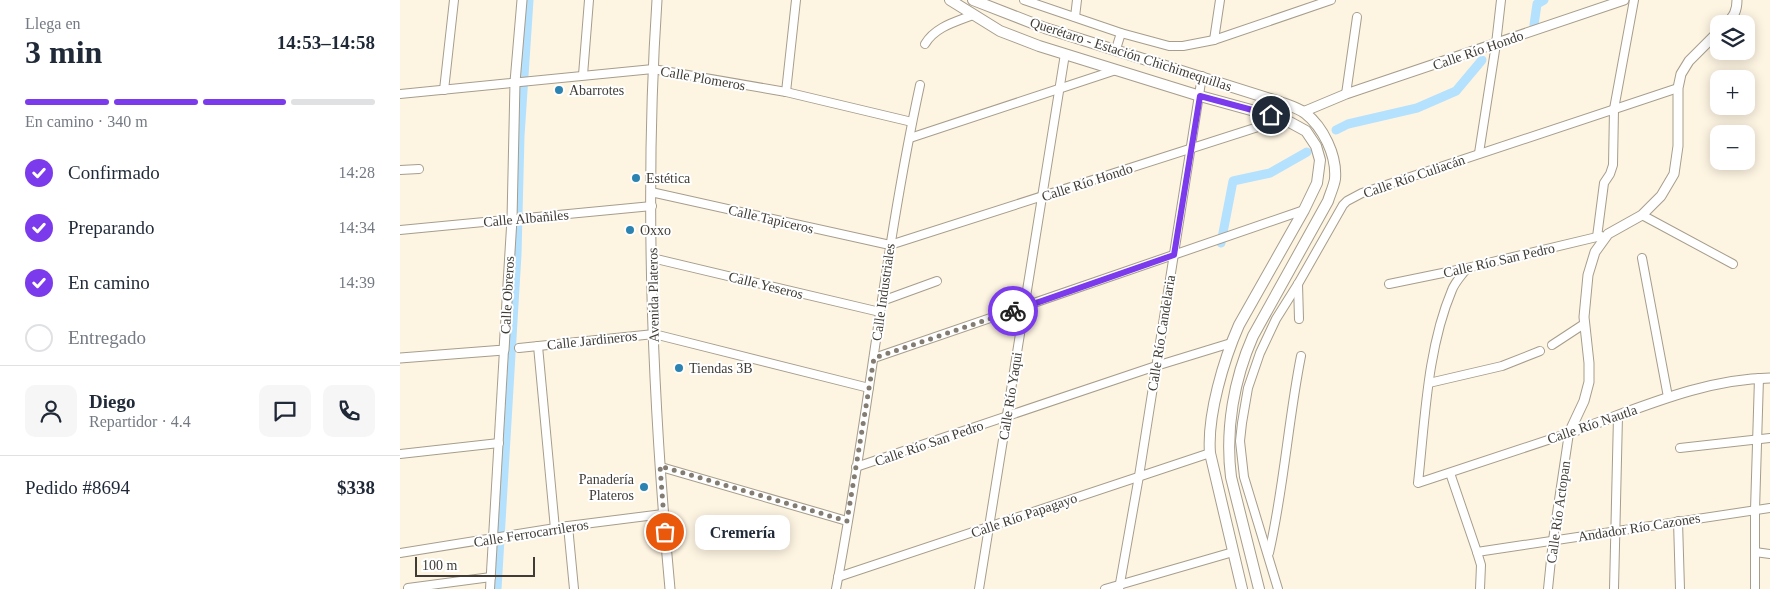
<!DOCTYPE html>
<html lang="es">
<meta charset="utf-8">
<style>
:root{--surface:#fff;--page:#f6f6f7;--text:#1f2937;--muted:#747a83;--line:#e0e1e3;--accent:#7c3aed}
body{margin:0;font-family:"Times New Roman",serif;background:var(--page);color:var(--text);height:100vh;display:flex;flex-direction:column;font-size:19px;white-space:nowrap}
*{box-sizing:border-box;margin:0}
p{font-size:16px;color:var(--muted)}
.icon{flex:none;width:28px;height:28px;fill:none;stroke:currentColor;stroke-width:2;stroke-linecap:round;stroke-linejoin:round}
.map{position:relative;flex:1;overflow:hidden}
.side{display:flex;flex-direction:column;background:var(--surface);width:400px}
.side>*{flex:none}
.buttons{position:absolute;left:1310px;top:15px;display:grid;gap:10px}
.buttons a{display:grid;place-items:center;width:45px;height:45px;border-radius:10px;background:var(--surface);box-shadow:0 2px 12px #0003;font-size:25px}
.scale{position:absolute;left:15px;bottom:12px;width:120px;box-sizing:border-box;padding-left:5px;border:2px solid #403c35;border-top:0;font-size:14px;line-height:18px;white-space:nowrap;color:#403c35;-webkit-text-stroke:4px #fff;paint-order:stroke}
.pin{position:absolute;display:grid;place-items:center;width:42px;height:42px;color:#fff;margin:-21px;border:2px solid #fff;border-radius:50%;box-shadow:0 1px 5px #0007}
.courier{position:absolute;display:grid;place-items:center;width:50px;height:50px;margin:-25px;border:4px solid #7c3aed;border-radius:50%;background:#fff;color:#222;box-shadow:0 1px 6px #0007}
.bubble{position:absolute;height:35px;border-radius:10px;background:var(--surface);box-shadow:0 2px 12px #0003;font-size:16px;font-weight:800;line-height:35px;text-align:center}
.summary em{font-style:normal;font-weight:800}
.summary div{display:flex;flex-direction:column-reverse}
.summary{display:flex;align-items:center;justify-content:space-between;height:85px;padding:0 25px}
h1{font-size:32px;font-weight:800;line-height:38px}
.bar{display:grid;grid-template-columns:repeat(4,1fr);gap:8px 5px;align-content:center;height:60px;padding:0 25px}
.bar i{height:6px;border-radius:4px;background:var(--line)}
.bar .current{background:var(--accent)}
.bar p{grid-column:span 4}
.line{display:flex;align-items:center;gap:12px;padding:0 25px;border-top:1px solid var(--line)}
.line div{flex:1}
.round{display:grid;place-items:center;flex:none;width:52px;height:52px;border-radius:10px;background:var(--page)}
ol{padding:0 25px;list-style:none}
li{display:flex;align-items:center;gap:15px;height:55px}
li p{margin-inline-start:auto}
li .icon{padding:5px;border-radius:50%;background:var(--accent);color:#fff;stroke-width:4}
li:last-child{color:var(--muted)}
li i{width:28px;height:28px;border:2px solid var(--line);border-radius:50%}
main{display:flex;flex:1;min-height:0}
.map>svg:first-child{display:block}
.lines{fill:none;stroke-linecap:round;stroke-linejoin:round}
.canal{stroke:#b3e1fe;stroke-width:9}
.minor-casing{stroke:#a69d8c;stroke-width:10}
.tertiary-casing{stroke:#a69d8c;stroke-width:11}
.secondary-casing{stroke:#a69d8c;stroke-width:12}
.minor{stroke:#fff;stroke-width:8}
.tertiary{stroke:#fff;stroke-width:9}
.secondary{stroke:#fff;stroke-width:10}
.done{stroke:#827c72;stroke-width:5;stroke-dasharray:0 9}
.route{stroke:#7c3aed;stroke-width:6}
.poi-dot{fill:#2a83b1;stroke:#fff;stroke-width:2}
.labels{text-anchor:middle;stroke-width:4;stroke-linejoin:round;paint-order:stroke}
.street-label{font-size:14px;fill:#403c35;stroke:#fff}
.poi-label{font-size:14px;fill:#403c35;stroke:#fff;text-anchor:start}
</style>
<main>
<section class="side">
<div class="summary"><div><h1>3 min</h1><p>Llega en</p></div><em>14:53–14:58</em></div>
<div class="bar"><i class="current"></i><i class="current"></i><i class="current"></i><i></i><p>En camino · 340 m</p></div>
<ol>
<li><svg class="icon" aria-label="check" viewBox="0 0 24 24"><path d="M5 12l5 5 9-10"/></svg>Confirmado<p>14:28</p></li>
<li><svg class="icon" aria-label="check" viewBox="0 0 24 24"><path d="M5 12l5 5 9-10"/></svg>Preparando<p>14:34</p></li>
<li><svg class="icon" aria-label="check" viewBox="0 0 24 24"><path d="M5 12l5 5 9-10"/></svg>En camino<p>14:39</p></li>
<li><i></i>Entregado</li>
</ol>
<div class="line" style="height:90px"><a class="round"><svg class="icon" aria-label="person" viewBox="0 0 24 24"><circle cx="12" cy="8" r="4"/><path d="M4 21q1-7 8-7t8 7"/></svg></a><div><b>Diego</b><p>Repartidor · 4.4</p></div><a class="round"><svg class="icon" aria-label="chat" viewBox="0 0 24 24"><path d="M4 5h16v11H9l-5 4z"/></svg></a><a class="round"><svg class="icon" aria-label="phone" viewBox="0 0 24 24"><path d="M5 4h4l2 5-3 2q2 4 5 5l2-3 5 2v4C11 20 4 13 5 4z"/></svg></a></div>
<div class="line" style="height:65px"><div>Pedido #8694</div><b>$338</b></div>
</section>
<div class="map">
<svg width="1370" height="589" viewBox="0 0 1370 589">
<rect width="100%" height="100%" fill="#fef4e2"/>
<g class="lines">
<g class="canal">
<polyline points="1134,25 1137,4 1144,0"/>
<polyline points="936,130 948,124 1017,108 1056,91 1082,60"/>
<polyline points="821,243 833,181 870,173 907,152"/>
<polyline points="97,589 117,254 120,136 129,0"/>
</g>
<defs>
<g id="minor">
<polyline points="624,0 721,33 769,46 783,46 814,40 931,0"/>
<polyline points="675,17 677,0"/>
<polyline points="814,40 820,0"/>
<path d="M 525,44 C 535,27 555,22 573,15"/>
<polyline points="716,49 721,33"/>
<polyline points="183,75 189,0"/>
<polyline points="44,90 54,0"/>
<polyline points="386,92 396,0"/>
<polyline points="0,94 253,69 386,92 512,122"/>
<polyline points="946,94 957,17"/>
<polyline points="510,138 716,70"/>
<polyline points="1079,153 1096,44 1101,0"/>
<polyline points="0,170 19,169"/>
<polyline points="251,192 490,245"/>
<polyline points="1242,215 1333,264"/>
<polyline points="0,230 252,206"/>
<polyline points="1197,237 1204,183 1210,174 1213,165 1214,109 1234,0"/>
<polyline points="490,245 883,119"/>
<polyline points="252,258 480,312"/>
<polyline points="1242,258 1268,397"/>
<path d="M 1067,268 C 1062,275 1055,282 1052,290 C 1027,349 1025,420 1018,483 L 1169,433 L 1153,540 L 1148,589"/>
<polyline points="898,284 899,319"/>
<polyline points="989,284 1067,268 1201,236"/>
<polyline points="482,301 537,281"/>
<polyline points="1152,345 1184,324"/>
<polyline points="138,346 155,529"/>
<polyline points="119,348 254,334 469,388"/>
<polyline points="474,358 904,210"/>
<polyline points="1029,383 1102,366 1140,351"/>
<polyline points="1280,448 1370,438"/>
<polyline points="0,454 99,443"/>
<polyline points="261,467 447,521"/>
<polyline points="456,467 756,366 831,343"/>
<polyline points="1050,473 1077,552 1081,565 1080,589"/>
<polyline points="1278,521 1280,589"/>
<polyline points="168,526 174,589"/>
<polyline points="1077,552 1370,508"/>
<polyline points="1355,552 1370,554"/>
<polyline points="0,553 168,526 263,514"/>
<path d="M 869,553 C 884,488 888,421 901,356"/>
<polyline points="438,577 810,453"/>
<polyline points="8,588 91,577"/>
<polyline points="90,589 104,350"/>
<path d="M 436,589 C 468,422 484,251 520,85"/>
<polyline points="579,589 665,54"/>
<polyline points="705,589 833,552"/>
<polyline points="719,589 739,476 802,76"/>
<polyline points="878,589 844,477 840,441 842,423 848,388 860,353 876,319 898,284 943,205 947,201 962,193 1278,88"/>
<polyline points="1214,589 1218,416"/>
<polyline points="1355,589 1355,510 1359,378"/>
</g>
<g id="tertiary">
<path d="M 257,0 C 244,194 252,395 270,589"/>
<path d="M 1326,24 C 1334,16 1337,11 1337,0"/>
<polyline points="903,112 946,94 1224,0"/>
<polyline points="0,358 104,350 112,219 115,82 122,0"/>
<polyline points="1169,433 1184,401 1189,382 1189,363 1184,317 1188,275 1195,252 1208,234 1242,215 1261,196 1274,174 1278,146 1278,88 1281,74 1289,61 1319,31"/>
<path d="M 1169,433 C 1234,411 1300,379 1370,378"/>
</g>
<g id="secondary">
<path d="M 550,0 L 600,31 L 639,46 L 800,96 L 884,119 L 906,131 L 916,146 L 920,160 L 917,183 L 904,210 L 839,325 C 824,359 807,415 810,453 L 842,589"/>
<path d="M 573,0 L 645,28 L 880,102 C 888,105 898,108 905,113 C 923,127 937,155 935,179 C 934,186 930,194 928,201 L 853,336 C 834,379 825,429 831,477 L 859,589"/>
</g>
</defs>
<use href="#minor" class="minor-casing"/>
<use href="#tertiary" class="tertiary-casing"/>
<use href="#secondary" class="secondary-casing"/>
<use href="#minor" class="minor"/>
<use href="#tertiary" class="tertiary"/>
<use href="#secondary" class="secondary"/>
</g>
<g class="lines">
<polyline class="done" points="265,532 260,466 447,521 474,358 613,311"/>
<polyline class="route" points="613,311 774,255 800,96 871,115"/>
</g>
<g class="poi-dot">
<circle cx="159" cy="90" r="5"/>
<circle cx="236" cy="178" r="5"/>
<circle cx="230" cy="230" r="5"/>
<circle cx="279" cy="368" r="5"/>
<circle cx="244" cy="487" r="5"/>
</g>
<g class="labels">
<g class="street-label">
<text transform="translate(1078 50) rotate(-19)" y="5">Calle Río Hondo</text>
<text transform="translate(731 54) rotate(18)" y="5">Querétaro - Estación Chichimequillas</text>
<text transform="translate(303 78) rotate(10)" y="5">Calle Plomeros</text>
<text transform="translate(1014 176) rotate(-19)" y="5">Calle Río Culiacán</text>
<text transform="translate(687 182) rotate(-18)" y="5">Calle Río Hondo</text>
<text transform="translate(126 218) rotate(-5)" y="5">Calle Albañiles</text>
<text transform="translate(371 219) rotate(13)" y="5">Calle Tapiceros</text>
<text transform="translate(1099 260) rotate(-13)" y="5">Calle Río San Pedro</text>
<text transform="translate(366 285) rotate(14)" y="5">Calle Yeseros</text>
<text transform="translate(483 292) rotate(-82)" y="5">Calle Industriales</text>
<text transform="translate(107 295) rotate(-87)" y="5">Calle Obreros</text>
<text transform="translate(253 295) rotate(-91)" y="5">Avenida Plateros</text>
<text transform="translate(761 333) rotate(-81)" y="5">Calle Río Candelaria</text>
<text transform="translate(192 340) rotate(-6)" y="5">Calle Jardineros</text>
<text transform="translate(610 396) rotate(-81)" y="5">Calle Río Yaqui</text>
<text transform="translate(1192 424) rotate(-19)" y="5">Calle Río Nautla</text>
<text transform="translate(529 443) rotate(-19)" y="5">Calle Río San Pedro</text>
<text transform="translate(1158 512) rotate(-82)" y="5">Calle Río Actopan</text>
<text transform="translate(624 515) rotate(-19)" y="5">Calle Río Papagayo</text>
<text transform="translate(1239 527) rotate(-9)" y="5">Andador Río Cazones</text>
<text transform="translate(131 533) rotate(-9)" y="5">Calle Ferrocarrileros</text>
</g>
<g class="poi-label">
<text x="169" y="95">Abarrotes</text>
<text x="246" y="183">Estética</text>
<text x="240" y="235">Oxxo</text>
<text x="289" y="373">Tiendas 3B</text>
<text x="234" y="484" text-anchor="end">Panadería<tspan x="234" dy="16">Plateros</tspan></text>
</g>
</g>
</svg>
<div class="buttons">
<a><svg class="icon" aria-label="layers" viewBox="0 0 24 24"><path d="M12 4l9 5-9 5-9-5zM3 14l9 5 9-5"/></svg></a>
<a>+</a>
<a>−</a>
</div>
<div class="scale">100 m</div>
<div class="pin" style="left:265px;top:532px;background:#ea580c"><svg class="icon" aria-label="bag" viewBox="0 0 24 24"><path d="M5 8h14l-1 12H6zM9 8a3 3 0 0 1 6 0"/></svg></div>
<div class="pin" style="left:871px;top:115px;background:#1f2937"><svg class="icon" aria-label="home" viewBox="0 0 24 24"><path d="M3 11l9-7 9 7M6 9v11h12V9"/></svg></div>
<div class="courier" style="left:613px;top:311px"><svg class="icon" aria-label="bike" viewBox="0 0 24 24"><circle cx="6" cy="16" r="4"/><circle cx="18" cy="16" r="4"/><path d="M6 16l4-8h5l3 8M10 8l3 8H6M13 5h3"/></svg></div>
<div class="bubble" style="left:295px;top:515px;width:95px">Cremería</div>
</div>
</main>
